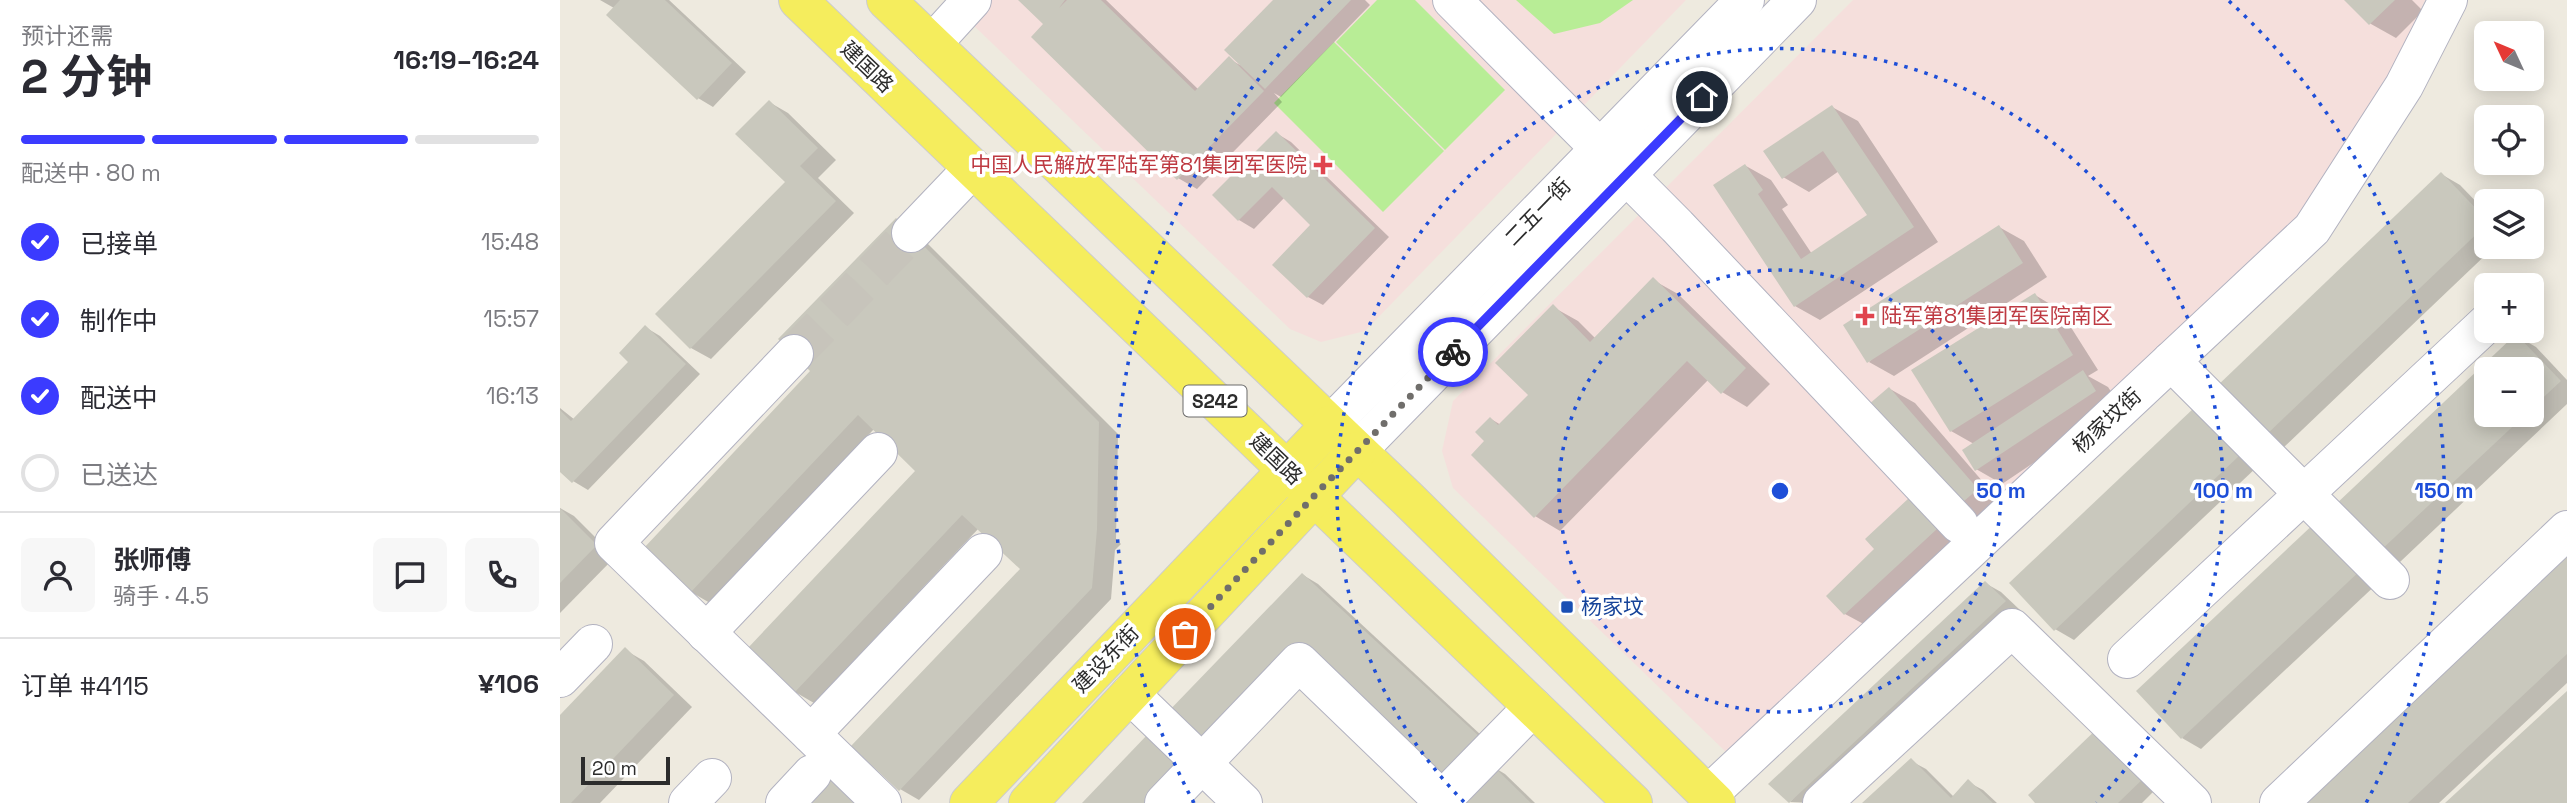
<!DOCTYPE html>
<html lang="zh">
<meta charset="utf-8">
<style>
:root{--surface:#fff;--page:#f7f7f7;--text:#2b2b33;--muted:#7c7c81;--line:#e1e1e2;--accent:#3b3bff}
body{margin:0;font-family:"Space Grotesk","Noto Sans SC",sans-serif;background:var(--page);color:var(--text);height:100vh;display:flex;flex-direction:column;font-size:26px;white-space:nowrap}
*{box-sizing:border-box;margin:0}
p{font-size:23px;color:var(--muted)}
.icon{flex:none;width:38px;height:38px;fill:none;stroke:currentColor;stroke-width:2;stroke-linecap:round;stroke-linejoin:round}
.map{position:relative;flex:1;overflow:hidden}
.panel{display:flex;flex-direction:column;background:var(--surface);width:560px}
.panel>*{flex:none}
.needle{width:46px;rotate:314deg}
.controls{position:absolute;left:1914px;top:21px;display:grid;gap:14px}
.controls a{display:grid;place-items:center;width:70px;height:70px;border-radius:10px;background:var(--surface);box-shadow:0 4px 18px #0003;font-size:35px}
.scale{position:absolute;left:21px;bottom:18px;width:89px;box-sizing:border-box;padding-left:7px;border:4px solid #2c2c2c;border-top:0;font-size:19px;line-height:24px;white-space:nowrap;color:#2c2c2c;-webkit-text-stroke:5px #fff;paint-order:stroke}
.pin{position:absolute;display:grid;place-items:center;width:60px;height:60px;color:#fff;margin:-30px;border:4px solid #fff;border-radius:50%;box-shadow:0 2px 7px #0007}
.courier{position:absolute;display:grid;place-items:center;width:70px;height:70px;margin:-35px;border:5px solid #3b3bff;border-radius:50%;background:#fff;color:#222;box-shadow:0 2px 9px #0007}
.headline em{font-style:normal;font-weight:700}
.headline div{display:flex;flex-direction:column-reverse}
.headline{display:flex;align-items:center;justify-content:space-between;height:119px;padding:0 21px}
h1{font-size:46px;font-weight:700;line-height:52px}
.bar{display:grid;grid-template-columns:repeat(4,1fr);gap:10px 7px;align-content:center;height:84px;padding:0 21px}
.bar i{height:9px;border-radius:5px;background:var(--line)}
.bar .active{background:var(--accent)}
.bar p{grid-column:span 4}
.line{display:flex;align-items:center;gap:18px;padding:0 21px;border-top:2px solid var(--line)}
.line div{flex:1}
.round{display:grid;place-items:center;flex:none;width:74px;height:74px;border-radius:10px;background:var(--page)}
ol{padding:0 21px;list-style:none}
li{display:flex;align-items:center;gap:21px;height:77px}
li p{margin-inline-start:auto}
li .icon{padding:7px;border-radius:50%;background:var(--accent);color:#fff;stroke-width:4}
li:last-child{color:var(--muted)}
li i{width:38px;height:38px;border:4px solid var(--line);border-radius:50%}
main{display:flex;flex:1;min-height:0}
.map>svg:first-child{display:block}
.medical{fill:#f5dfdc}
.pitch{fill:#b8ed96}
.shadow{fill:#0003;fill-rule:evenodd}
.building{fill:#c9c8bd}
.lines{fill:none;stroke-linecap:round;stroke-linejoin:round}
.minor-tunnel{stroke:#c7c4bb;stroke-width:38;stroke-dasharray:38 19;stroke-linecap:butt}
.minor-casing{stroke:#b2b2c0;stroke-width:40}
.major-casing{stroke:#ccc;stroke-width:40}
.minor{stroke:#fff;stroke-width:38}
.major{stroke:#f5ed5d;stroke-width:38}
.done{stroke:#706e6b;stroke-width:7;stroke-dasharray:0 12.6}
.route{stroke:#3b3bff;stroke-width:9}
.ring{fill:none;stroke:#1d4ed8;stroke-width:3.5;stroke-dasharray:3.5 7}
.health-dot{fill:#e0444e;stroke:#fff;stroke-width:2.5}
.transit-dot{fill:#1a4fb4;stroke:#fff;stroke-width:2.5}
.labels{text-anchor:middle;stroke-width:7;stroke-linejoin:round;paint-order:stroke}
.shield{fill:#fff;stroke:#6b6b6b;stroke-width:2}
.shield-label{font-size:19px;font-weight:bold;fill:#2c2c2c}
.street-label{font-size:21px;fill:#2c2c2c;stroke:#fff}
.health-label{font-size:21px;fill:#be3a42;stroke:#fff;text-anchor:end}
.transit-label{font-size:21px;fill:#164399;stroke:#fff;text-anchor:start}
.centre{fill:#1d4ed8;stroke:#fff;stroke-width:3.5}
.ring-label{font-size:21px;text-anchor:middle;font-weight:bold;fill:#1d4ed8;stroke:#fff;stroke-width:7;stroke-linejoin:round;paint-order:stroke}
</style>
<main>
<section class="panel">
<div class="headline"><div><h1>2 分钟</h1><p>预计还需</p></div><em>16:19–16:24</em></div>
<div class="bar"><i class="active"></i><i class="active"></i><i class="active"></i><i></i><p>配送中 · 80 m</p></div>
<ol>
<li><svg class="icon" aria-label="check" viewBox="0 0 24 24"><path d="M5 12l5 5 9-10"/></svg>已接单<p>15:48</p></li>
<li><svg class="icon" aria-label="check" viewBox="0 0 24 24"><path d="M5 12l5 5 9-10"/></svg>制作中<p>15:57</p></li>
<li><svg class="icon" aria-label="check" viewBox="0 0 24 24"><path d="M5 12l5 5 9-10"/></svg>配送中<p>16:13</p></li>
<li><i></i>已送达</li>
</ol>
<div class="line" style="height:126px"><a class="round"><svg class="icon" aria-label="person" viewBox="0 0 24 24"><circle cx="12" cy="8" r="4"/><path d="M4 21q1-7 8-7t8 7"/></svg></a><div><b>张师傅</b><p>骑手 · 4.5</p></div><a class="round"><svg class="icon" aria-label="chat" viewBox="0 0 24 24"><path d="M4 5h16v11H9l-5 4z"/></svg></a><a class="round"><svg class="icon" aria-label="phone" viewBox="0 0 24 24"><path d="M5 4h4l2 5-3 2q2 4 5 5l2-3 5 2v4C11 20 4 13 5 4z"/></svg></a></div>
<div class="line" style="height:91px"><div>订单 #4115</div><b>¥106</b></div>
</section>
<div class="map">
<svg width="2007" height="803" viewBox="0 0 2007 803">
<rect width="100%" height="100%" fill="#eeeadf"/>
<g class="medical">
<polygon points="387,0 1126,0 805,331 761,342 730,329"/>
<polygon points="1293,0 1865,0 1810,119 1768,185 1723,232 1167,753 893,488 882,451 893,401"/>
</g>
<g class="pitch">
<polygon points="817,0 855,0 945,90 885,150 776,42"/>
<polygon points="956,0 1073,0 1040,23 994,34"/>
<polygon points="774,42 884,151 823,212 714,103"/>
</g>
<g class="shadow">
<polygon points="40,0 109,0 186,72 153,107 138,98 54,8"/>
<polygon points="461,0 546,0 639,90 669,59 680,65 715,0 805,0 810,5 721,97 714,93 722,102 637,189 618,178 486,24"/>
<polygon points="1786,0 1852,0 1863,11 1836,38 1811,24"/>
<polygon points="209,102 228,113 276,160 258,178 294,213 151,359 131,348 97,314 227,182"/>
<polygon points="1272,107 1298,121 1378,242 1260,320 1235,306 1186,166 1211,180 1228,205 1222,209 1252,254 1309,216 1279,171 1249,192 1223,177"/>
<polygon points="716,133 731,142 829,237 763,305 748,297 753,225 725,197 694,229 679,220 654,195"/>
<polygon points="1881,174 1900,185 1927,213 1927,247 1934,247 1723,448 1704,437"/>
<polygon points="1439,227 1464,241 1487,277 1334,376 1309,362"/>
<polygon points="355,231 558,434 556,539 561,544 555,550 551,599 359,800 340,789 462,569 419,528 254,703 235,692 357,471 314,429 150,603 131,592 253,371"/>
<polygon points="1093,280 1118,294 1210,384 1187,407 1162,392 1149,379 1000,531 975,516 927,441 931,419 941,425 971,395 993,307 1018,321 1035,338"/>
<polygon points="1475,295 1500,310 1538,370 1528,376 1548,387 1560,405 1442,484 1416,469 1414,444 1391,431"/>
<polygon points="85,327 100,336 140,374 28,490 13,481 0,469 0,408 15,420 71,362"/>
<path d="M 1957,336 L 1976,347 L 2007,380 L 2007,404 L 1840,562 L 1821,551 L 1778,505 ZM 1927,369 L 1972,369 L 1972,415 L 1927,415 Z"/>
<polygon points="1330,389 1355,403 1442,504 1423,521 1398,506"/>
<polygon points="1635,409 1698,466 1514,640 1495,629"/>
<polygon points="1349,500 1401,544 1311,628 1285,614 1268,596 1316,549"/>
<polygon points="0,508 14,516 55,557 0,613"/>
<polygon points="1758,523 1821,580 1641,749 1622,738"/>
<polygon points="2007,554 2007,683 1879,803 1741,803"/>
<polygon points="743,575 758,584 935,748 882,779"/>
<polygon points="1425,583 1441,592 1460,610 1253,803 1230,802"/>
<polygon points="65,650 84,661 132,707 40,803 0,803 0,718"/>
<polygon points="1542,726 1603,782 1582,803 1477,803"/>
<polygon points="1351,761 1366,769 1394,797 1408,782 1423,790 1437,803 1305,803"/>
<polygon points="930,765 945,774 975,803 899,803"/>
</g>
<g class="building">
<polygon points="60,0 105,0 172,63 137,100 46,15"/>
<polygon points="458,0 505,0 499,8 507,0 541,0 635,91 669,56 704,91 617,180 471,37 483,24"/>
<polygon points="713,0 791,0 705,89 664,50"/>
<polygon points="1784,0 1835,0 1809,25"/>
<polygon points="209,100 258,148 240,166 276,201 130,349 95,314 225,182 175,134"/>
<polygon points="1272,105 1354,227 1234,307 1153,185 1185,164 1203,190 1198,194 1241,259 1307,215 1263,151 1222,179 1203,151"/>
<polygon points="716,131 815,228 747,298 712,265 750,225 712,187 678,221 652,195"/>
<polygon points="1881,172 1927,220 1927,224 1703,438 1655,388"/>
<polygon points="336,218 539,422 537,529 532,588 339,791 291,746 460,569 402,515 234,693 187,649 355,471 298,415 130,593 83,549 250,371 218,339"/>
<polygon points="1439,225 1463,263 1307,363 1283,325"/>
<polygon points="1093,277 1186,368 1161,394 1127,361 974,518 911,455 924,441 915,432 930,417 938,425 968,395 935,363 993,304 1030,342"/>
<polygon points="1475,293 1513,355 1390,432 1351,370"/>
<polygon points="85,325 126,364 12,483 0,472 0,410 11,421 68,362 59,353"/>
<polygon points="1956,334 2001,381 1972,408 1972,369 1927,369 1927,415 1965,415 1819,552 1775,505"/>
<polygon points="1523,370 1536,391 1415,471 1402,450"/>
<polygon points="1329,387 1418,489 1396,508 1308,405"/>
<polygon points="1635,407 1680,455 1494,631 1449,583"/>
<polygon points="1349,498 1377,529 1284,615 1266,596 1314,549 1305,539"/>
<polygon points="0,508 37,545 0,583"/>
<polygon points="1758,520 1803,568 1621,739 1576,691"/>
<polygon points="2007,551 2007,654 1848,803 1739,803"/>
<polygon points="742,573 921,738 881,781 742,651 642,755 603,717"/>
<polygon points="1425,581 1446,601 1229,803 1208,784"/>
<polygon points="65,647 114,695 11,803 0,803 0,715"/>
<polygon points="2007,691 2007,803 1885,803"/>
<polygon points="1542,724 1589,773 1558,803 1475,803 1468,795"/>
<polygon points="589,733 628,770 596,803 522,803"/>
<polygon points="1351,758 1391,798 1408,779 1433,803 1302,803"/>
<polygon points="930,763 971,803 897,803"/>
<polygon points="265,775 295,803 238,803"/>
</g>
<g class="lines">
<polyline class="minor-tunnel" points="234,354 351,233"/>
<defs>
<g id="minor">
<polyline points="892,0 1117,226 1399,524"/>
<polyline points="372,44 412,0"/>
<polyline points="351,233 413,168"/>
<polyline points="234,354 54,543 322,803"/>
<polyline points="1611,361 1830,580"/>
<polyline points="770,425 1185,0"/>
<polyline points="797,451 1237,0"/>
<polyline points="146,633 318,452"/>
<polyline points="1567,659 1927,323"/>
<polyline points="0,678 33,644"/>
<polyline points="570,694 683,803"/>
<polyline points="251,734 423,553"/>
<polyline points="1148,795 1752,229 1844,86 1888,0"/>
<polyline points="128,803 152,778"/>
<polyline points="225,803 252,774"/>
<polyline points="604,803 739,662 882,800 973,707"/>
<polyline points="1262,803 1452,628 1632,803"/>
<polyline points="1719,803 2007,530"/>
</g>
<g id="major">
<polyline points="238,0 1073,803"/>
<polyline points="326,0 849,500 1156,803"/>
<polyline points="409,803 770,425"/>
<polyline points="468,803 797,451"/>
</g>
</defs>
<use href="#minor" class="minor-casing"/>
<use href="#major" class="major-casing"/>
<use href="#minor" class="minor"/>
<use href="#major" class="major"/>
</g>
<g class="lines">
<polyline class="done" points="625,634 754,496 893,352"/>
<polyline class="route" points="893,352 1142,97"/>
</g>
<g class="ring">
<circle cx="1220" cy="491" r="221"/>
<path d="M904 802A443 443 0 1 1 1536 802"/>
<path d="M634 803A664 664 0 0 1 771 1M1669 1A664 664 0 0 1 1806 803"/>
</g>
<g class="health-dot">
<path d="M759.5 154.5h7v7h7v7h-7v7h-7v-7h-7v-7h7z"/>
<path d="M1301.5 305.5h7v7h7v7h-7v7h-7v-7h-7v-7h7z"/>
</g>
<rect class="transit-dot" x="1000" y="600" width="14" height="14" rx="3.5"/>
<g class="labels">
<rect class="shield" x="623.5" y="385.5" width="63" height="31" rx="5"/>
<g class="shield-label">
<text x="655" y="408">S242</text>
</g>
<g class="street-label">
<text transform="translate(307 67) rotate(44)" y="7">建国路</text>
<text transform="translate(978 212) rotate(-46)" y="7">二五一街</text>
<text transform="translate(1547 421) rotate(-43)" y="7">杨家坟街</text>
<text transform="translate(716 459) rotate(44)" y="7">建国路</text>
<text transform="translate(546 659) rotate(-46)" y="7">建设东街</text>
</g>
<g class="health-label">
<text x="747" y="172">中国人民解放军陆军第81集团军医院</text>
<text x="1321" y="323" text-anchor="start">陆军第81集团军医院南区</text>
</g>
<g class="transit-label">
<text x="1021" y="614">杨家坟</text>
</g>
</g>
<circle cx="1220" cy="491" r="10" class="centre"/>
<g class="ring-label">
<text x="1441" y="498">50 m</text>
<text x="1663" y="498">100 m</text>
<text x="1884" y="498">150 m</text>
</g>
</svg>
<div class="controls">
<a><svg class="needle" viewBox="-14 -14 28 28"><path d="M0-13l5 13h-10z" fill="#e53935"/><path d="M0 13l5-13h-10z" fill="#7c7c81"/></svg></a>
<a><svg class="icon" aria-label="locate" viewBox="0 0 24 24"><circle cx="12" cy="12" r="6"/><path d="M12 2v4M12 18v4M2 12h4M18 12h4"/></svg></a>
<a><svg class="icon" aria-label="layers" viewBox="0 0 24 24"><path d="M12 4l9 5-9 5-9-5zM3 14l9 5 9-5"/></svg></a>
<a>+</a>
<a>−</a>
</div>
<div class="scale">20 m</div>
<div class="pin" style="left:625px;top:634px;background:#ea580c"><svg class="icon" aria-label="bag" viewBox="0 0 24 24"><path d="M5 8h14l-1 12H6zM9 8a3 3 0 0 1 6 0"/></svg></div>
<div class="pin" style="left:1142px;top:97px;background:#1f2937"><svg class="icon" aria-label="home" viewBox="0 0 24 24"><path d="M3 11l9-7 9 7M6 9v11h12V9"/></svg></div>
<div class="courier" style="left:893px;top:352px"><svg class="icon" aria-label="bike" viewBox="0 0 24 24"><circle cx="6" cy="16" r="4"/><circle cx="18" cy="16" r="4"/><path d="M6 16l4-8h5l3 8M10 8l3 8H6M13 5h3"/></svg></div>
</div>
</main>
